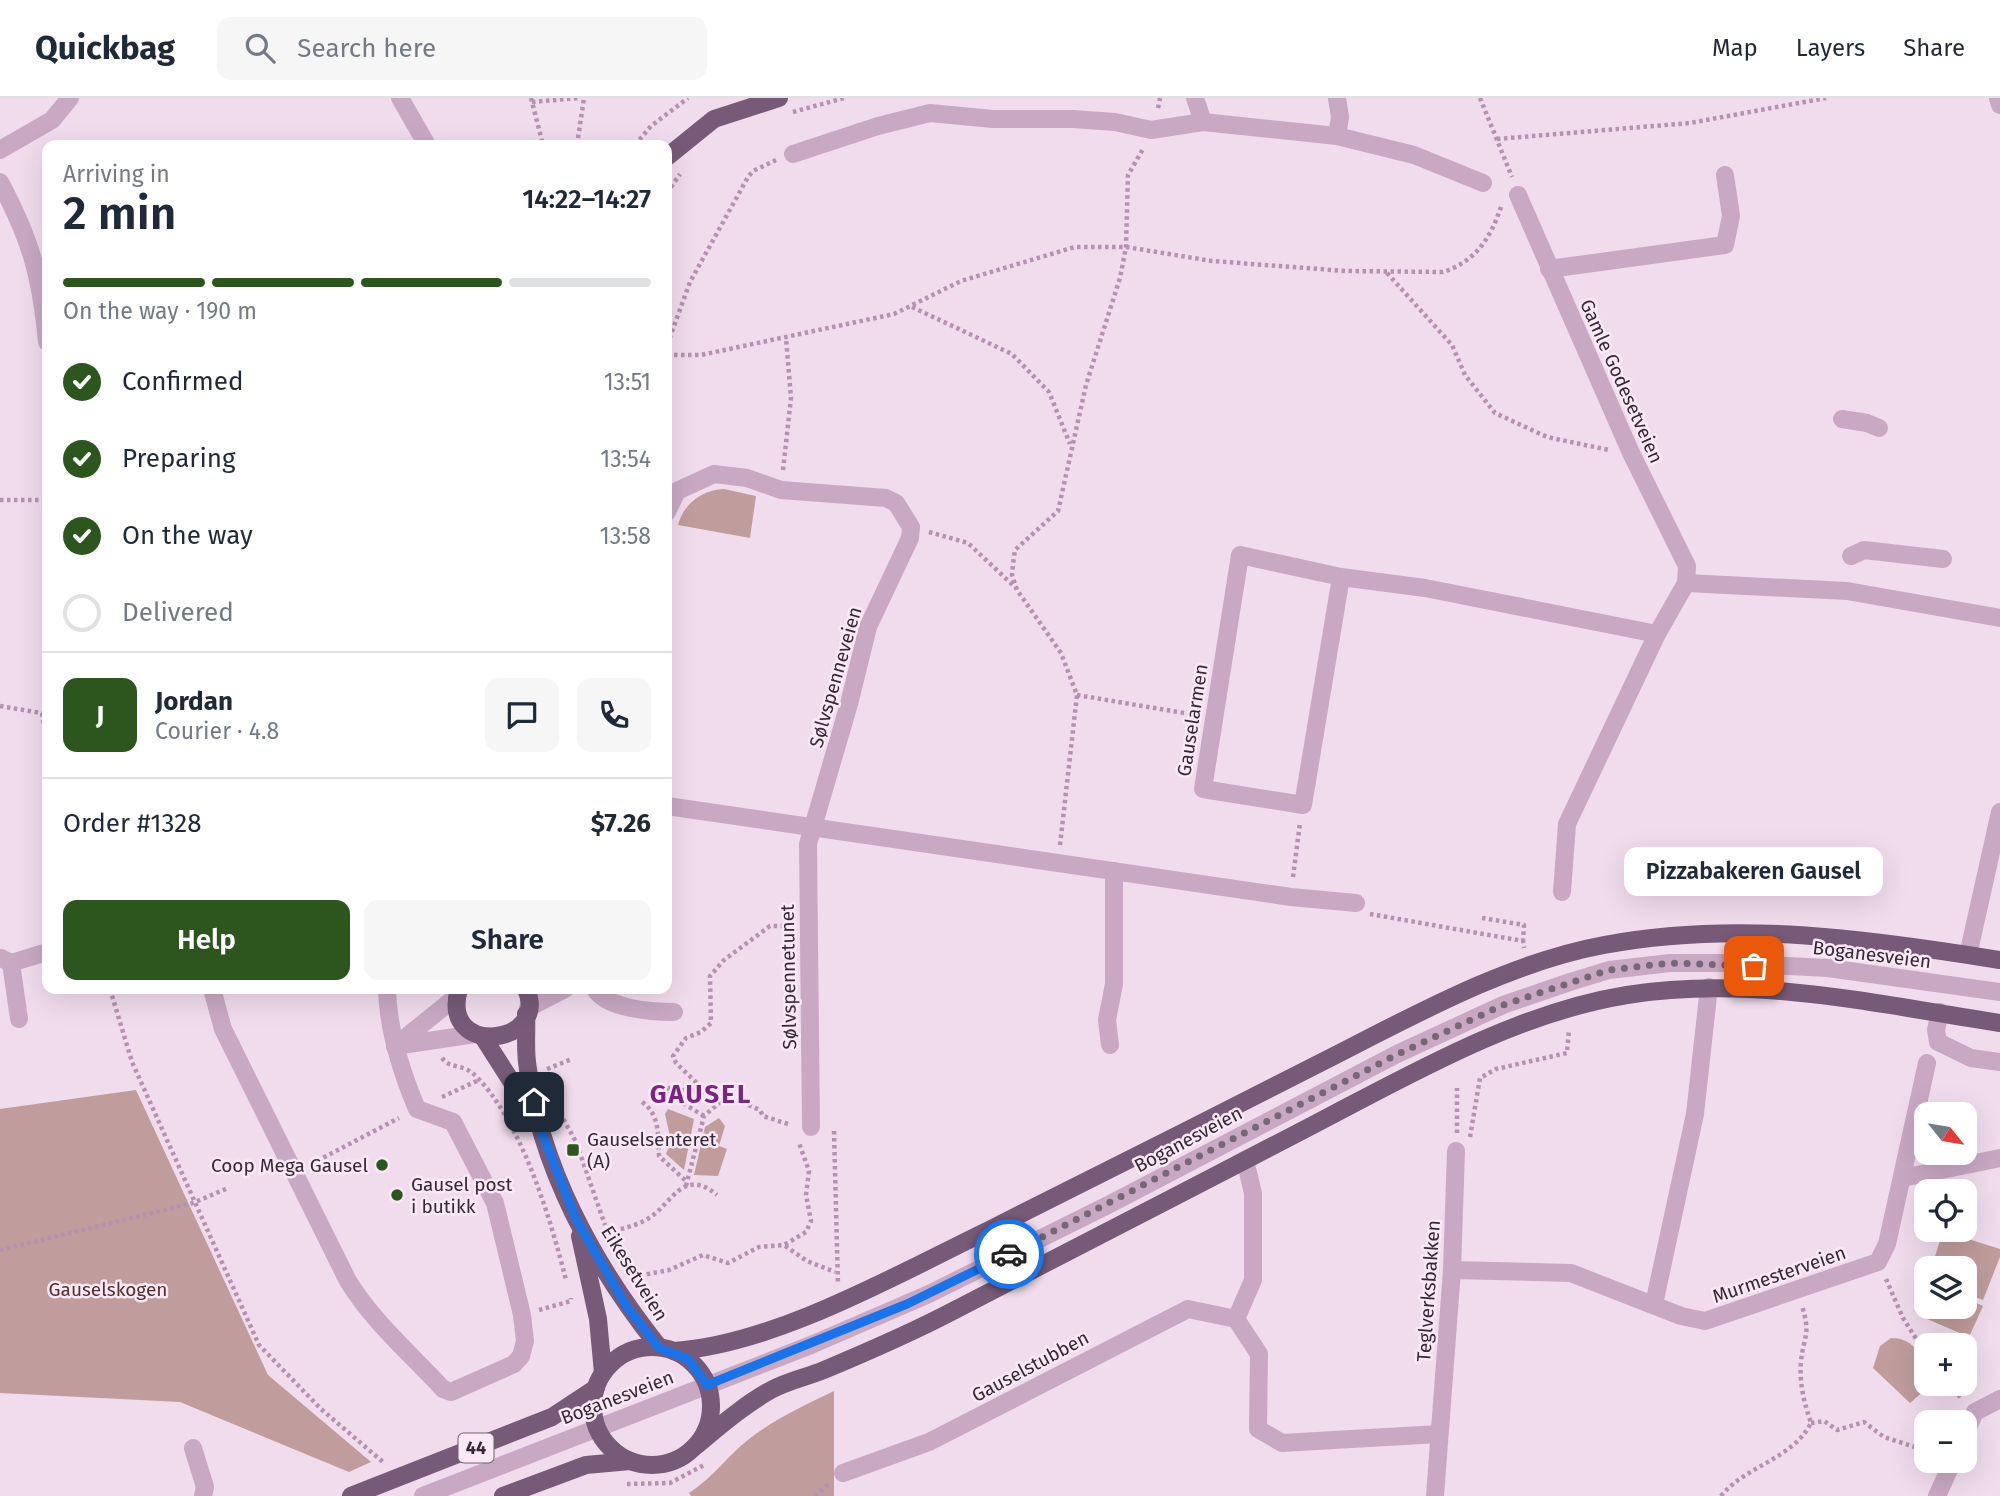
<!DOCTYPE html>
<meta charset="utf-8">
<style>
:root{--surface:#fff;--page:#f6f6f7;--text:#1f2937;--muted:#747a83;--line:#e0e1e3;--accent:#2d561f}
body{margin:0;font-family:"Fira Sans",sans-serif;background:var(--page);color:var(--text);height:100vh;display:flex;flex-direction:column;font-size:26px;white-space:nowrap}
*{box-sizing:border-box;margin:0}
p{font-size:23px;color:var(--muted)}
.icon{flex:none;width:38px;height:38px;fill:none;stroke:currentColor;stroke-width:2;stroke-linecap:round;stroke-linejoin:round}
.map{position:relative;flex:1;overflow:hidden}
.side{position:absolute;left:42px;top:42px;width:630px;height:854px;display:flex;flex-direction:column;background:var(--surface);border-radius:14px;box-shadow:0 7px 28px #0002}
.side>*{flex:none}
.needle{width:46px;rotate:120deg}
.buttons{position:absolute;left:1914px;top:1004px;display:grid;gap:14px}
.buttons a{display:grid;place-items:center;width:63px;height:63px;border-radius:14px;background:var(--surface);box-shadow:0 7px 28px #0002;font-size:35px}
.pin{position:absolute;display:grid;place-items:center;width:60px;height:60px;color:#fff;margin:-30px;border-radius:14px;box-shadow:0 4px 10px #0006}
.courier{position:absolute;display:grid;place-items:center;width:70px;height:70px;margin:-35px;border:5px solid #1a73e8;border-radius:50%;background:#fff;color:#222;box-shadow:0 2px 9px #0007}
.bubble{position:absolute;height:49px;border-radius:14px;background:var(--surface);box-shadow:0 7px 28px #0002;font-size:23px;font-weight:600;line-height:49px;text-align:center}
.overview em{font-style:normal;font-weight:600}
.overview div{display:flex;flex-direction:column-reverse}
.overview{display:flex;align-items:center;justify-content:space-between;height:119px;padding:0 21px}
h1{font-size:46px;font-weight:600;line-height:52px}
.bar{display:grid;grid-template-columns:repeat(4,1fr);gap:10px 7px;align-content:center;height:84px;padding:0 21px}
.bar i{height:9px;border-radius:5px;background:var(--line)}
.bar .active{background:var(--accent)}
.bar p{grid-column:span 4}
.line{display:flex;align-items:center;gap:18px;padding:0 21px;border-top:2px solid var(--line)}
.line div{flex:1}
.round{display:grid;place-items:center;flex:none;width:74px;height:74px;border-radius:14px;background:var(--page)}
ol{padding:0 21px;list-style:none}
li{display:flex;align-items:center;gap:21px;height:77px}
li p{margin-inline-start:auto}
li .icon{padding:7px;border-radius:50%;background:var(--accent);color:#fff;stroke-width:4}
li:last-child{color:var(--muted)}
li i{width:38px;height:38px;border:4px solid var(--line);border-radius:50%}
.action{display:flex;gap:14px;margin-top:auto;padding:14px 21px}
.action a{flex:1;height:80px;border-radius:14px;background:var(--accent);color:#fff;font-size:28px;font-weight:600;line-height:80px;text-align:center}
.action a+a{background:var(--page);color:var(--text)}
header{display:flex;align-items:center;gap:42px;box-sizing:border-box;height:98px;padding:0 35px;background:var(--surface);border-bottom:2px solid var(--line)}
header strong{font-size:33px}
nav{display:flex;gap:38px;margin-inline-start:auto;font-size:24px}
.search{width:490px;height:63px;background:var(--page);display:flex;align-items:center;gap:18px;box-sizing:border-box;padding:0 24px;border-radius:14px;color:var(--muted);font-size:26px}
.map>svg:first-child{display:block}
.green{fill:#c09d9c}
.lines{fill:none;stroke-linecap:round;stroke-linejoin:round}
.path{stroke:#b592b1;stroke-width:4.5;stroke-dasharray:3.5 3.5;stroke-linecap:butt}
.minor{stroke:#c9a8c4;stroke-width:18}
.major{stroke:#775a77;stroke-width:18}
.done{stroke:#776776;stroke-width:7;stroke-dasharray:0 12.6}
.route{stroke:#1a73e8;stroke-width:9}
.poi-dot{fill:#2d561f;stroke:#f9e8f5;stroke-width:2.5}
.labels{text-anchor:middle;stroke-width:5;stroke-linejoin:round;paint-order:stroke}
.shield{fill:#f9e8f5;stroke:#70626f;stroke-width:2}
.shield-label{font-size:18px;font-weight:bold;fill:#362836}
.street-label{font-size:19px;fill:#362836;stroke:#f9e8f5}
.poi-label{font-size:19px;fill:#362836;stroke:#f9e8f5;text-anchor:start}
.park-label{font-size:19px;fill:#532f2d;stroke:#f9e8f5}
.district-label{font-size:26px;font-weight:bold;letter-spacing:2px;fill:#7b2482;stroke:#f9e8f5}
</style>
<header>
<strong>Quickbag</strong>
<div class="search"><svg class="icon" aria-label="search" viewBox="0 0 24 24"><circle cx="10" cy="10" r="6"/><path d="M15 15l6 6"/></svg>Search here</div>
<nav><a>Map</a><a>Layers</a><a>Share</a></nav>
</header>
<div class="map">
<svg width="2000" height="1398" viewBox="0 0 2000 1398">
<rect width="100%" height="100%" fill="#f1dced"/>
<g class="green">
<path d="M 724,391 L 756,398 L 750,440 L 678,427 C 684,405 702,392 724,391 Z"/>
<polygon points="136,992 268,1277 371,1364 349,1374 180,1304 0,1295 0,1011"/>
<polygon points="668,1011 694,1021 684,1072 666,1056 671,1043 665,1016"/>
<polygon points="719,1020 725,1028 719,1048 727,1051 718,1078 694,1077 705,1029"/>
<polygon points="1943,1133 2000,1151 2000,1159 1983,1202 1965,1195 1965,1171 1931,1171"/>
<polygon points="1965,1200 1983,1208 1969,1239 1920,1218 1927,1203 1927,1209 1965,1209"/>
<path d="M 1891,1240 C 1910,1240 1916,1251 1927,1264 L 1927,1286 L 1932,1286 L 1910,1305 L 1873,1270 L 1880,1248 Z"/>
<path d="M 834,1293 L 834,1398 L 691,1398 L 689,1395 C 715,1378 726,1359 749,1341 C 775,1321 805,1307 834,1293 Z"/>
</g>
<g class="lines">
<g class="path">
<polyline points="531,0 543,47"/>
<polyline points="1480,0 1512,79"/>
<polyline points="532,4 579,0"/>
<polyline points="1158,10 1160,0"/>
<polyline points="793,14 844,0"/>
<polyline points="1497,41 1690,25 1826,0"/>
<polyline points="577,47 584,0"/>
<polyline points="635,47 651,28 688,0"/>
<polyline points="667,95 680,76"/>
<polyline points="1387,175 1452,247 1465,277 1495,315 1547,339 1609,352"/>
<polyline points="912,209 1012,256 1049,294 1070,346"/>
<polyline points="667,247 690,184 748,79 753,73 776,62"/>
<path d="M 667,257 L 701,257 L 894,216 L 961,183 L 1075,149 L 1126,149 L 1212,163 L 1346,173 L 1443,174 C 1476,163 1490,141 1501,109"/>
<polyline points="783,372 791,300 786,240"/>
<polyline points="0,402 47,402"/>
<polyline points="929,434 968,445 1016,490"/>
<polyline points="1077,597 1196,617"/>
<polyline points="0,608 47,616"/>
<polyline points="42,615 47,649"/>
<polyline points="1060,747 1077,597 1061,555 1017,492 1012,477 1013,466 1015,452 1058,413 1086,287 1120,180 1126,149 1128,77 1143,51"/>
<polyline points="1293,779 1300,725"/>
<polyline points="1370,816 1523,843 1524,850"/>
<polyline points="1482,820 1524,827 1523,843"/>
<polyline points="110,891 132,964 259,1247 321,1311 383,1364"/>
<path d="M 442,960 C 449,969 456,967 466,971 C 475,975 486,989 492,997 C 528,1047 551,1123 566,1182"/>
<polyline points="547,971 572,961"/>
<polyline points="442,999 479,982"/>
<path d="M 642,1004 C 660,1016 658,1038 659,1058 L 686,1083"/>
<polyline points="560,1015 576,1044 605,1127"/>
<polyline points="704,1018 661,992 670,990 702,995 703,991 676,965 673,958 686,940 701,934 711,925 710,878 724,862 770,828 791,828"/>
<polyline points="834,1033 838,1187"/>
<polyline points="1457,1035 1457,990"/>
<polyline points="1470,1039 1480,980 1496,971 1567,955 1569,931"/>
<polyline points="311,1066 399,1020"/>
<polyline points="686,1088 704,1018 727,998 760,1012 763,1018 791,1027"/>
<path d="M 607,1134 C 622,1131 636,1128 649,1120 C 671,1107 683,1068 717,1097"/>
<polyline points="785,1148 807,1163 835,1174"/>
<polyline points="0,1152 193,1105 228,1090"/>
<polyline points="633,1179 669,1172 703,1157 728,1165 759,1149 784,1147 806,1134 811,1123 806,1097 809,1073 799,1045"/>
<polyline points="1886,1181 1903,1220 1927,1258"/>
<polyline points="539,1212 571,1203 571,1200"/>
<polyline points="1949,1286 1962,1301"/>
<polyline points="1811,1325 1824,1323 1837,1332 1864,1324 1884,1339 1927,1353"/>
<polyline points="627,1386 670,1385 704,1367"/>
<polyline points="815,1398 829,1386"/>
<path d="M 1721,1398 C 1745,1368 1793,1361 1811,1325 C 1804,1305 1799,1284 1801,1263 C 1804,1237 1811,1237 1802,1208"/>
</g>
<g class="minor">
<polyline points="400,0 427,47"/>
<polyline points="1195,0 1203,24"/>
<polyline points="1337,0 1340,19 1337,38"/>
<polyline points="1998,0 2000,7"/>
<polyline points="0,52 52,22 70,0"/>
<polyline points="793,56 878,28 930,15 993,21 1073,21 1115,24 1151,32 1203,24 1337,38 1414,57 1483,85"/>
<path d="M 0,84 C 31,142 41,179 47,244"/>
<polyline points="1518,97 1631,355 1687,468 1686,485 1847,493 2000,520"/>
<polyline points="1549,171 1725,147 1731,118 1725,77"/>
<polyline points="1842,321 1867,325 1879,330"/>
<polyline points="667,414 677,393 714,376 747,380 781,392 886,400 896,405 911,429 910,440 868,529 849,606 808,746 811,1029"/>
<polyline points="1851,458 1864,452 1943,461"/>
<polyline points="1341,479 1303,707 1203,691 1240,457 1341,479 1425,490 1657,536"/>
<polyline points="667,708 1291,799 1356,805"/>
<polyline points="1562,794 1567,726 1657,536 1686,485"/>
<polyline points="1968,857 2000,714"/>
<polyline points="1,860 11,865 47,854"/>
<polyline points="11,865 19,921"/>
<path d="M 212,891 L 223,931 L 348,1183 C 374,1225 410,1255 443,1291 L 451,1294 L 514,1266 L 521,1258 L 525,1243 L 522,1217 L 495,1105 L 453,1024 L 417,1011 C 401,973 388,933 387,891"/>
<path d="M 595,891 C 607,911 653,914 674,914"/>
<polyline points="528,910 565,891"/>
<polyline points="1940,914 1936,932 1938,944 1971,960 2000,964"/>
<polyline points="1110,947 1107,922 1114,886 1114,773"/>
<polyline points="395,948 475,936"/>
<polyline points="395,948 456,899"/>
<polyline points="1245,1062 1253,1095 1253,1182 1236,1221 1259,1256 1258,1331 1282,1345 1439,1336"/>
<polyline points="1902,1080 2000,1060"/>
<polyline points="1452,1172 1571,1175 1681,1218 1705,1223 1878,1164 1887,1146 1927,965"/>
<polyline points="1654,1206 1695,1016 1709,889"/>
<polyline points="1965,1336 1975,1314 2000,1301"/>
<polyline points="193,1350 205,1389 203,1398"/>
<polyline points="843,1375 929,1344 1188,1211 1236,1221"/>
<polyline points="423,1398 811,1247 929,1196 1112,1105 1397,956 1503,907 1570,884 1609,872 1670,865 1725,865 1828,870 2000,894"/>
<polyline points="1435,1398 1452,1172 1456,1053"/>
<polyline points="1937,1398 1953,1363"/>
</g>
<g class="major">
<polyline points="667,59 714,21 779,0"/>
<path d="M 459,891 C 439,961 551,947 526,891"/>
<path d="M 526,916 C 527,932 525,948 527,964 C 539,1068 595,1169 659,1249"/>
<polyline points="483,939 534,1019"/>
<polyline points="580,1138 598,1221 603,1275"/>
<circle cx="652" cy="1308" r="59"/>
<path d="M 674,1253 C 774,1247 900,1175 991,1131 C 1101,1076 1212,1020 1322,964 C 1409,920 1506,865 1604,847 C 1735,822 1869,841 2000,862"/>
<path d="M 697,1347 C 721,1327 744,1307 771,1292 C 787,1283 807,1279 824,1272 C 867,1254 911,1235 953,1213 C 1073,1152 1193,1089 1313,1027 C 1411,976 1516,915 1627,897 C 1753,877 1875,906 2000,925"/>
<polyline points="351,1398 552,1319 596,1290"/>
<polyline points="503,1398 586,1367 630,1363"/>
</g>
</g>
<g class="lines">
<polyline class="done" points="1009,1156 1398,956 1503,907 1609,872 1670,865 1754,868"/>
<polyline class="route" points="534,1004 538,1025 576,1121 627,1209 659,1250 688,1261 707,1287 907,1206 1009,1156"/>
</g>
<g class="poi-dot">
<rect x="566" y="1045" width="14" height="14" rx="3.5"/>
<circle cx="382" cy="1067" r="7"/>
<circle cx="397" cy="1097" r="7"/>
</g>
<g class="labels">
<rect class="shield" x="458.5" y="1335.5" width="35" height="29" rx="5"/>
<g class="shield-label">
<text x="476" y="1356">44</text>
</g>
<g class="street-label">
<text transform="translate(1622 283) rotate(66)" y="7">Gamle Godesetveien</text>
<text transform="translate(835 579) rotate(-74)" y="7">Sølvspenneveien</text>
<text transform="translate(1192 622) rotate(-81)" y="7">Gauselarmen</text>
<text transform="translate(1872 856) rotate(7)" y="7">Boganesveien</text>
<text transform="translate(788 879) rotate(-91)" y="7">Sølvspennetunet</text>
<text transform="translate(1188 1041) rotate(-28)" y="7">Boganesveien</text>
<text transform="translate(635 1175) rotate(58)" y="7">Eikesetveien</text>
<text transform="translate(1779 1176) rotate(-19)" y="7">Murmesterveien</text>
<text transform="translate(1428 1193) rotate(-86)" y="7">Teglverksbakken</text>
<text transform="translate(1030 1268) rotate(-28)" y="7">Gauselstubben</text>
<text transform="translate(617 1299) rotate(-21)" y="7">Boganesveien</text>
</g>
<g class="poi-label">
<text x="587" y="1048">Gauselsenteret<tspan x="587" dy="22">(A)</tspan></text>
<text x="368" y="1074" text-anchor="end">Coop Mega Gausel</text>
<text x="411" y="1093">Gausel post<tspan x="411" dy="22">i butikk</tspan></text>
</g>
<g class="park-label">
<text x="108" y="1198">Gauselskogen</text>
</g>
<g class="district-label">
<text x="701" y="1005">GAUSEL</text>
</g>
</g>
</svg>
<div class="buttons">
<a><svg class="needle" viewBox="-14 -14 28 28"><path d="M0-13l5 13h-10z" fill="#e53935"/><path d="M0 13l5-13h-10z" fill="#747a83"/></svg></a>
<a><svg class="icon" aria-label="locate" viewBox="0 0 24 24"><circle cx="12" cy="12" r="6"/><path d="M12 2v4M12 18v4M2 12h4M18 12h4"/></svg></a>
<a><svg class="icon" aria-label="layers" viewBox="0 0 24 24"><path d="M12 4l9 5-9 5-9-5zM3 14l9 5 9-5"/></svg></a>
<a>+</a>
<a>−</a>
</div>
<div class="pin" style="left:1754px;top:868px;background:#ea580c"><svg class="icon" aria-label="bag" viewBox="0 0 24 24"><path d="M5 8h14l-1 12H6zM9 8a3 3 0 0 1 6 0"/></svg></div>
<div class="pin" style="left:534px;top:1004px;background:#1f2937"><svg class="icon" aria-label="home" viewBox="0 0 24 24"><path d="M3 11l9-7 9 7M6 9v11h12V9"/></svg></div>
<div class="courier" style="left:1009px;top:1156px"><svg class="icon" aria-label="car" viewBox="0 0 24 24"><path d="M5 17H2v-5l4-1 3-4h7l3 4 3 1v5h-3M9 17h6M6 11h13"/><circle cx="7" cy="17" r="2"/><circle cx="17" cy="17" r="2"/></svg></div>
<div class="bubble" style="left:1624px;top:749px;width:259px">Pizzabakeren Gausel</div>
<section class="side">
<div class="overview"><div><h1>2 min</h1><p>Arriving in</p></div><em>14:22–14:27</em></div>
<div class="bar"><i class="active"></i><i class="active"></i><i class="active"></i><i></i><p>On the way · 190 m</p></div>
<ol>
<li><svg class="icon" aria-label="check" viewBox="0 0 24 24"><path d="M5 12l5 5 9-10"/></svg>Confirmed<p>13:51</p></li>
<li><svg class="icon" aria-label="check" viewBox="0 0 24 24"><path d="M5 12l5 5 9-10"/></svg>Preparing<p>13:54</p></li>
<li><svg class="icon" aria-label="check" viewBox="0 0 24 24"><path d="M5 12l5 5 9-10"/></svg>On the way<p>13:58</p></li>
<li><i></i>Delivered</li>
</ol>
<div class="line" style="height:126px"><b class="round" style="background:var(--accent);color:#fff">J</b><div><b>Jordan</b><p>Courier · 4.8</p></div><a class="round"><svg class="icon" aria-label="chat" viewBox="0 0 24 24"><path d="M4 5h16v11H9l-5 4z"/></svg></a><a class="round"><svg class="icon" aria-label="phone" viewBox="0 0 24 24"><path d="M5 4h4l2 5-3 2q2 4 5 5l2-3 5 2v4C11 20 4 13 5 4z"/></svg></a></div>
<div class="line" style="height:91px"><div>Order #1328</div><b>$7.26</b></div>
<div class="action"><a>Help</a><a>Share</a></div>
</section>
</div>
